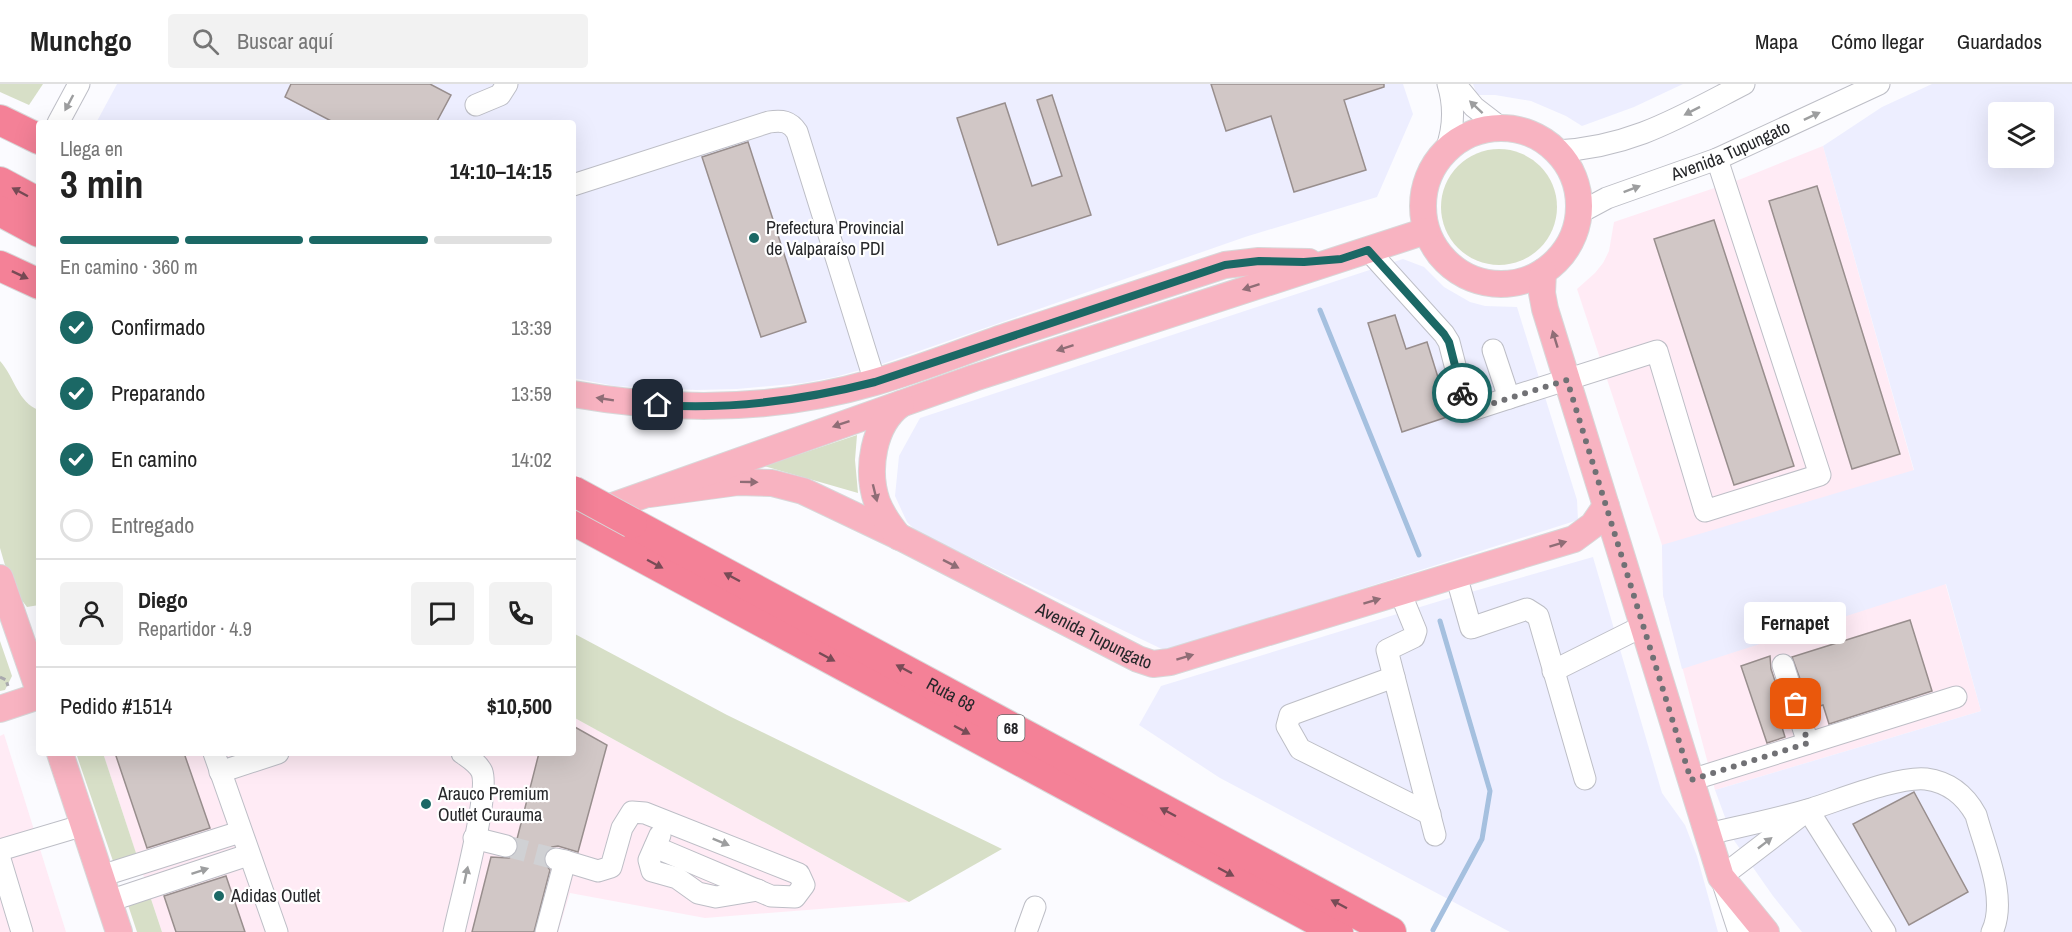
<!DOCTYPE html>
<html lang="es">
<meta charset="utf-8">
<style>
:root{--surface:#fff;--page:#f2f2f2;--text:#222;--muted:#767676;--line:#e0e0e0;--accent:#1b6865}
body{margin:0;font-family:"Archivo Narrow",sans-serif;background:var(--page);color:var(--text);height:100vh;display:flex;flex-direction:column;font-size:22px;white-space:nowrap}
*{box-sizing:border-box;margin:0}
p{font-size:20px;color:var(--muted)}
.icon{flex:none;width:33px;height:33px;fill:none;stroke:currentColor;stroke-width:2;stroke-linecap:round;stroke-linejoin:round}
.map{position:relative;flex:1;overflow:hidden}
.drawer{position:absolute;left:36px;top:36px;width:540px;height:636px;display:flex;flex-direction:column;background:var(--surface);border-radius:6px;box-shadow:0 6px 24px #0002}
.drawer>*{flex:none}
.tools{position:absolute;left:1988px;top:18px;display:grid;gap:12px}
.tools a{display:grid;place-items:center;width:66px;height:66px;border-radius:6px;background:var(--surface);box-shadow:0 6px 24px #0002;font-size:30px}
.pin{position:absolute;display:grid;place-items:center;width:51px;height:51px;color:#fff;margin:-26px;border-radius:12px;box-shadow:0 3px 9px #0006}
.courier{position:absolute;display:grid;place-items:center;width:60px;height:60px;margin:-30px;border:4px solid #1b6865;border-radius:50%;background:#fff;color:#222;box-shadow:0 2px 8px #0007}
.bubble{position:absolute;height:42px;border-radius:6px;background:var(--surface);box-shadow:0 6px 24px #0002;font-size:20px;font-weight:700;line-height:42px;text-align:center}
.headline em{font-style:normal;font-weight:700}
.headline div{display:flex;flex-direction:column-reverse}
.headline{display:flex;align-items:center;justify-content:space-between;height:102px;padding:0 24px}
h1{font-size:39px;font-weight:700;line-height:45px}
.bar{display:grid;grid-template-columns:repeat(4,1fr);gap:9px 6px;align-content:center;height:72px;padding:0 24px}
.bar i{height:8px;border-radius:4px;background:var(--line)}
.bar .selected{background:var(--accent)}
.bar p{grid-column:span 4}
.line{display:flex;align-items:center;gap:15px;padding:0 24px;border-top:2px solid var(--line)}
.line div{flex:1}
.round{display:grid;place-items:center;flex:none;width:63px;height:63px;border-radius:6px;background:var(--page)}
ol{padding:0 24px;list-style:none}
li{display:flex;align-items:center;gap:18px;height:66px}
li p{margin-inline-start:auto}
li .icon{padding:6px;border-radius:50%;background:var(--accent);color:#fff;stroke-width:4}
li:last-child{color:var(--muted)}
li i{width:33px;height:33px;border:3px solid var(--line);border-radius:50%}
header{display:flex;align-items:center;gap:36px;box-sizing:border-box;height:84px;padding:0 30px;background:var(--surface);border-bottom:2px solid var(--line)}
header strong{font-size:28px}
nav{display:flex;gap:33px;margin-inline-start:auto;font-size:21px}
.search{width:420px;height:54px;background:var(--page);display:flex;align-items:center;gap:15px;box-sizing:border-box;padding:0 21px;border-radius:6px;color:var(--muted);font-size:22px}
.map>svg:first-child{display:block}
.commercial{fill:#ffebf5}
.built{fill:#edeeff;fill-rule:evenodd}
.green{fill:#d7dfc7}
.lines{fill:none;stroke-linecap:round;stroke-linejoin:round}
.stream{stroke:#a5c0df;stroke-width:5}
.building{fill:#d1c7c6;stroke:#988e8d;stroke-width:1.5}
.minor-tunnel{stroke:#d0d1d4;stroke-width:21;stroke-dasharray:21 10;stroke-linecap:butt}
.minor-casing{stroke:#bdbec6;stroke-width:23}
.major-casing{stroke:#d8d8d9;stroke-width:28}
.highway-casing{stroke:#d8d8d9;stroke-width:32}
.path{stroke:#a9a9ad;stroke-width:3;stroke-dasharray:6 3;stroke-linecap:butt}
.minor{stroke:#fff;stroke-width:21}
.major{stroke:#f8b3c1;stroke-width:26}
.highway{stroke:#f48197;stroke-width:30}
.highway-bridge-casing{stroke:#d8d8d9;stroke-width:32;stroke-linecap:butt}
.highway-bridge{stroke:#f48197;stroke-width:30}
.oneway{fill:#9d9e9f}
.oneway2{fill:#784b56}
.oneway3{fill:#8f6d76}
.done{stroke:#717175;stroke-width:6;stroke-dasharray:0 10.8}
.route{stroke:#1b6865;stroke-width:8}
.poi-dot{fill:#1b6865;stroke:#fff;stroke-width:2}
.labels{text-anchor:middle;stroke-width:4.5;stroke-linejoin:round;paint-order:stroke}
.shield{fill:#fff;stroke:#67686a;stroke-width:1.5}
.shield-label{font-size:16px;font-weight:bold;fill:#26272a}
.street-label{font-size:18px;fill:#26272a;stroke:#fff}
.poi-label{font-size:18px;fill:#26272a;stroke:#fff;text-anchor:start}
</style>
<header>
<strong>Munchgo</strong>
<div class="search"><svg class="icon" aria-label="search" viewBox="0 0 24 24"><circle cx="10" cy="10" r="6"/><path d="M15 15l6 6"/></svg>Buscar aquí</div>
<nav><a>Mapa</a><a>Cómo llegar</a><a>Guardados</a></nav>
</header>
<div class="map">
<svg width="2072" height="848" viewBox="0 0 2072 848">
<rect width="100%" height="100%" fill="#fbfbff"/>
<g class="commercial">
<polygon points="1823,62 1981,627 1715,706 1663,511 1662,461 1577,205 1595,189 1603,179 1609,167 1614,138 1741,95"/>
<polygon points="573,633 909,818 705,834 570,809 558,848 162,848 103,669 573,669"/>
<polygon points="4,650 66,848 0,848 0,652"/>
</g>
<g class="built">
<polygon points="117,0 1403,0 1413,30 1377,113 1245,153 882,280 835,293 803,299 737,305 696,306 615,302 573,294 573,39 96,39"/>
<polygon points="1473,0 1683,0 1634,23 1582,42 1566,32 1531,17 1495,11 1477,11"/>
<path d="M 1932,0 L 2072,0 L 2072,848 L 1802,848 L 1773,812 L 1733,755 L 1715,706 L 1981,627 L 1946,500 L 1682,585 L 1663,511 L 1662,461 L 1914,386 L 1823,62 L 1882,23 ZM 1998,28 L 2043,28 L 2043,74 L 1998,74 Z"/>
<polygon points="1403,175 1424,183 1444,203 1470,218 1485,222 1517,223 1577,416 1578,436 1166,567 916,447 907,438 895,412 899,372 920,334"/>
<polygon points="1593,473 1662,709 1685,741 1697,772 1718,848 1510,848 1220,694 1139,641 1161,602 1443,516"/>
</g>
<g class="green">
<polygon points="0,0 43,0 29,21 0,8"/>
<circle cx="1499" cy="123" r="58"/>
<path d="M 0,277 C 14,292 18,319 39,326 L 39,521 L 27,523 L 11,502 L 0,464 Z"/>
<polygon points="857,351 855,376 858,409 764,382"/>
<polygon points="573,549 727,631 1002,765 909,818 573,633"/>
<polygon points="0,557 12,592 5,606 0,607"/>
<polygon points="76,669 103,669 137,772 113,777"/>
<polygon points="150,812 162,848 137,848 128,821"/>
</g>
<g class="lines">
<g class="stream">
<polyline points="1320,226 1419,471"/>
<polyline points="1433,846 1482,755 1490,707 1440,537"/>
</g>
</g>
<g class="building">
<polygon points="291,0 430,0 451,11 436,39 335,39 285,13"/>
<polygon points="1211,0 1384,0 1384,3 1344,16 1366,86 1294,108 1271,32 1226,47"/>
<polygon points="1052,11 1091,131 998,161 957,34 1005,19 1032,102 1062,92 1037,16"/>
<polygon points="748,58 806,238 761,253 702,73"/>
<polygon points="1817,102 1900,370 1852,385 1769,117"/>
<polygon points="1714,136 1794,382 1734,401 1654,155"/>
<polygon points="1395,231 1406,265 1427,258 1450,332 1402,348 1368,239"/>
<polygon points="1910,536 1932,607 1829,640 1823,621 1811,625 1792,573"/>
<polygon points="1770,572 1771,585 1780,612 1773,614 1785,653 1767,659 1741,582"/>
<polygon points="573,642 607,661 578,768 558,762 552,763 546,767 544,778 550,786 534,848 472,848 491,773 509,774 515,771 518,766 517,755 539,669 573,669"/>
<polygon points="115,669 184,669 210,744 147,764"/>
<polygon points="1914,708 1968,808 1909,841 1853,740"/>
<polygon points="226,792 245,848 176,848 164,812"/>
</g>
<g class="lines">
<polyline class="minor-tunnel" points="506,762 556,775"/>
<defs>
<g id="minor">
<polyline points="1455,0 1474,23 1500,43"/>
<polyline points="476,21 500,11 507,0"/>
<polyline points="58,39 79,0"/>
<path d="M 1446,66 C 1454,44 1455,23 1448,0"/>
<path d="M 1556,67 C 1630,64 1680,33 1744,0"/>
<path d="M 573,101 L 769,38 C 782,36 790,37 797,48 L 875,298"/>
<path id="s1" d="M 1579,129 L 1607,114 L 1717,75 L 1879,0"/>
<polyline points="1368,166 1444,250 1449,258 1465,320 1469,324 1475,325 1509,314 1657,267 1705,427 1820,391 1717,75"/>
<polyline points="1493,266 1509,314"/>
<polyline points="1456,491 1471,544 1527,525 1538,532 1585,695"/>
<polyline points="1400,508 1416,547 1414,553 1387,566 1435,751"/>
<polyline points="1783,581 1808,659"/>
<polyline points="1553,587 1643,542"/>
<polyline points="1394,593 1290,631 1287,642 1300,665 1430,730"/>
<polyline points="214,669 277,848"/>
<polyline points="220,688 278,669"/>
<polyline points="1691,696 1956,613"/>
<polyline points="1808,726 1885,848"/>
<path d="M 1708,750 C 1742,742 1777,735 1811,725 C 1840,716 1898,692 1926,695 C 1948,698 1965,711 1976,731 C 1985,765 2008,815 1992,848"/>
<polyline points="660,751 649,776 652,787 677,794 698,809 716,813 758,806"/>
<polyline points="474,754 506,762"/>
<polyline points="0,766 84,741"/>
<polyline points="0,775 22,848"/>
<polyline points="565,777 598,787 611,783 622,744 632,728 645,729 799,790 804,801 795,813 771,812 655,763"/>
<polyline points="101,792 240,748"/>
<polyline points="109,817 248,771"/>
<path d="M 454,848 C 460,819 490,710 482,688 C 478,679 469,674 462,669"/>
<polyline points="546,848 565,777 556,775"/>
<polyline points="1026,848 1035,823"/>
<polyline points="1739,848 1721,793 1803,730"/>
</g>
<g id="major">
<circle cx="1501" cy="122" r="78"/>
<polyline points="1543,188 1542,209 1545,225 1721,793 1766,848"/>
<path d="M 573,310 C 674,328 776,327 875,298 C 920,285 964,267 1008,252 C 1080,228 1153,205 1225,181 L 1259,177 L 1309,178"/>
<path id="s2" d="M 650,410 L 738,398 L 772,399 L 803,407 L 900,453 L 1138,575 L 1153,580 L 1170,578 L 1574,455 L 1593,441 L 1606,422"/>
<polyline points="593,429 974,294 1426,147"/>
<path d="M 899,453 C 890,442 882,431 877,418 C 866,386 873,340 901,320"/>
<polyline points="0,494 39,607"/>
<polyline points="0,625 39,612"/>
<polyline points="60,669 119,848"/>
</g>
<g id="highway">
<polyline points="0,36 39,55"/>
<polyline points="0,98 39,119"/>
<polyline points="0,127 39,148"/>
<polyline points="0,182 39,200"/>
<polyline points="573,436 1338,848"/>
<path id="s3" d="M 632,439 L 1391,848"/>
</g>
</defs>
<use href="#minor" class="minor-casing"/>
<use href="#major" class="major-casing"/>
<use href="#highway" class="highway-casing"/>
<polyline class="path" points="0,593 6,596 8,602"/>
<use href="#minor" class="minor"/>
<use href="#major" class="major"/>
<use href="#highway" class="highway"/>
<defs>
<polyline id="highway-bridge" points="573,407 632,439"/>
</defs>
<use href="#highway-bridge" class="highway-bridge-casing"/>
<use href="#highway-bridge" class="highway-bridge"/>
</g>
<defs><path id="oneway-solid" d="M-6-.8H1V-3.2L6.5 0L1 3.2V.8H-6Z" transform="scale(1.5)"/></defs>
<g class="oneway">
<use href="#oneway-solid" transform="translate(69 19) rotate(118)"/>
<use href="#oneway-solid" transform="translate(1476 23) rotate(-137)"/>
<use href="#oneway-solid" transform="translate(1692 27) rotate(153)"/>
<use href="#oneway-solid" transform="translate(1812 32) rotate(-25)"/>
<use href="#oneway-solid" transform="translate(1632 105) rotate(-21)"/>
<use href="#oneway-solid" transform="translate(721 758) rotate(22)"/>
<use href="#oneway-solid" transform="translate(1765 759) rotate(-38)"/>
<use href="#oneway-solid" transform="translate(200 787) rotate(-18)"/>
<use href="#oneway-solid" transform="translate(466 791) rotate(-78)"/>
</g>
<g class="oneway2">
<use href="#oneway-solid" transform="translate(20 108) rotate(-152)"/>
<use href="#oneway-solid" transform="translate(20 191) rotate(25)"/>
<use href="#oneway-solid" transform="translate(655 480) rotate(28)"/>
<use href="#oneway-solid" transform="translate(732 493) rotate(-152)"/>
<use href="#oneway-solid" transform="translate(827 573) rotate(28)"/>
<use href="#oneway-solid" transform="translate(904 585) rotate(-152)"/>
<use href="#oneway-solid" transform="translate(962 646) rotate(28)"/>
<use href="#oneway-solid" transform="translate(1168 728) rotate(-152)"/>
<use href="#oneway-solid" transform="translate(1226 788) rotate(28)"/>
<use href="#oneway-solid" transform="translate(1339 820) rotate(-152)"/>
</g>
<g class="oneway3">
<use href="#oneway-solid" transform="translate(1251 203) rotate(162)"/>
<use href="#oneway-solid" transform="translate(1555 255) rotate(-107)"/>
<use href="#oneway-solid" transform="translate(1065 264) rotate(162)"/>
<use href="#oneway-solid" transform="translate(605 315) rotate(-171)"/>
<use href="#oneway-solid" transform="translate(841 340) rotate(161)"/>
<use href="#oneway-solid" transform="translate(749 398) rotate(1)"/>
<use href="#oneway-solid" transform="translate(875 409) rotate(76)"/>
<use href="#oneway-solid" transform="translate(1558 460) rotate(-17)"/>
<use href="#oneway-solid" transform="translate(951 480) rotate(27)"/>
<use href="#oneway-solid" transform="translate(1372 517) rotate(-17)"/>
<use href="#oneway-solid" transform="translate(1185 573) rotate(-17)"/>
</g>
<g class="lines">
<polyline class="done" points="1462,309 1465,320 1469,324 1475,325 1567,296 1691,696 1808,659 1796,620"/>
<path class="route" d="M 658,321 C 732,326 804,316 875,298 L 1225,181 L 1259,177 L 1304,178 L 1341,175 L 1368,166 L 1444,250 L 1449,258 L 1462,309"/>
</g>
<g class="poi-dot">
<circle cx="754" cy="154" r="6"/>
<circle cx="426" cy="720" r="6"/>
<circle cx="219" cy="812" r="6"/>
</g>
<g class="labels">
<rect class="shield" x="997.5" y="631" width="27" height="26" rx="4.5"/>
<g class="shield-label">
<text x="1011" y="650">68</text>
</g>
<g class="street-label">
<text dy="6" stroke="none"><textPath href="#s1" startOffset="164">Avenida Tupungato</textPath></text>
<text dy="6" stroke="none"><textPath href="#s2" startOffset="480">Avenida Tupungato</textPath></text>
<text dy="6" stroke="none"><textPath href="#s3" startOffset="362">Ruta 68</textPath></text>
</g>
<g class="poi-label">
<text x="766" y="150">Prefectura Provincial<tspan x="766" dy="21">de Valparaíso PDI</tspan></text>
<text x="438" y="716">Arauco Premium<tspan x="438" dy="21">Outlet Curauma</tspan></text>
<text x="231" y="818">Adidas Outlet</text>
</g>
</g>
</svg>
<div class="tools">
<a><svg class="icon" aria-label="layers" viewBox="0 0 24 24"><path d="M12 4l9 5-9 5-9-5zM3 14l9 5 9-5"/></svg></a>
</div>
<div class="pin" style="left:1796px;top:620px;background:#ea580c"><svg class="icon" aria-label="bag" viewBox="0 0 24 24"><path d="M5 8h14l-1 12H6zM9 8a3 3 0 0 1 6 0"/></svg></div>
<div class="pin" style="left:658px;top:321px;background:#1f2937"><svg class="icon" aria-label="home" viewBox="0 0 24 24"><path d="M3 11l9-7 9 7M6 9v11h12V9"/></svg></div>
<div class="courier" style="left:1462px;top:309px"><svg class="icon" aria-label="bike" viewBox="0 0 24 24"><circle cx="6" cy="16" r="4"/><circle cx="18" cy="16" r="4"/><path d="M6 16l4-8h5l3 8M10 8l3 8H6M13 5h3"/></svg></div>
<div class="bubble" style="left:1744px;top:518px;width:102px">Fernapet</div>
<section class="drawer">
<div class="headline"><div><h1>3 min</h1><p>Llega en</p></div><em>14:10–14:15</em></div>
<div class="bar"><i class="selected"></i><i class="selected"></i><i class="selected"></i><i></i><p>En camino · 360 m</p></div>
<ol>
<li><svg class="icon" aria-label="check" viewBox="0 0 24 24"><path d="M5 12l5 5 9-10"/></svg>Confirmado<p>13:39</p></li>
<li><svg class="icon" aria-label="check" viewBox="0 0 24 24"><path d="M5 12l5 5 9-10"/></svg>Preparando<p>13:59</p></li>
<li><svg class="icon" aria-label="check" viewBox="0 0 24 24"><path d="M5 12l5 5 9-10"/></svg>En camino<p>14:02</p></li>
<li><i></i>Entregado</li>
</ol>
<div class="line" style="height:108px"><a class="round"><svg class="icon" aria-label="person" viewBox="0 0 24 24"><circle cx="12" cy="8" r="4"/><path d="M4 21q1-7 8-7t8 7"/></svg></a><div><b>Diego</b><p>Repartidor · 4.9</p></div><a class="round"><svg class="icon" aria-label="chat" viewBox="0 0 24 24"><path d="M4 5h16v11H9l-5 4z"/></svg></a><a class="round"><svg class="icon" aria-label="phone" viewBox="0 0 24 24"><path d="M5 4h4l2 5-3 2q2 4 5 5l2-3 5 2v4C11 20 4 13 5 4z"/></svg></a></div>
<div class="line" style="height:78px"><div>Pedido #1514</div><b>$10,500</b></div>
</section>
</div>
